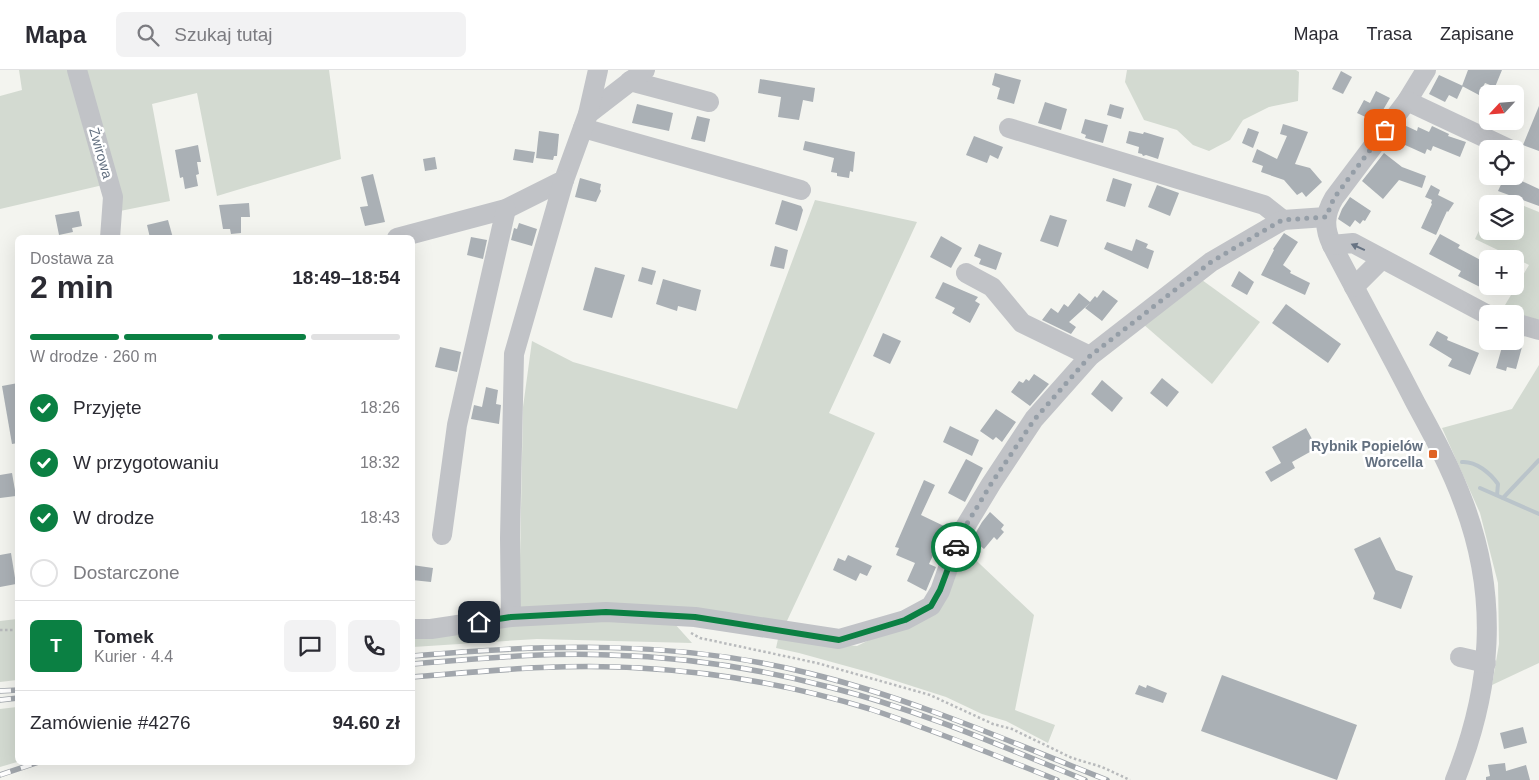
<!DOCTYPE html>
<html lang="pl">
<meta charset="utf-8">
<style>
:root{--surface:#fff;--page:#f2f2f3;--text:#2b2b33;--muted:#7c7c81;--line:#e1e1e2;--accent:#0b8043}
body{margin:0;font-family:Arial,sans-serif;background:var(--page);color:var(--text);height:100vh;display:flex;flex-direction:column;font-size:19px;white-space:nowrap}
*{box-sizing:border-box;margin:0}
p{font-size:16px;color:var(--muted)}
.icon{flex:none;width:28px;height:28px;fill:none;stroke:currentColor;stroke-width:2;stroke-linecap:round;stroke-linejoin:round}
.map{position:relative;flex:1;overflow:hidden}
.drawer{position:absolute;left:15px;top:165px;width:400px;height:530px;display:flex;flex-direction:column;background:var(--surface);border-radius:8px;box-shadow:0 5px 20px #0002}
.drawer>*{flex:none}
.needle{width:32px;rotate:244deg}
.fabs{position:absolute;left:1479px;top:15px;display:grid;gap:10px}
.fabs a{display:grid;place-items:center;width:45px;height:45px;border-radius:8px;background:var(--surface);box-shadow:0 5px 20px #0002;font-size:25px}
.pin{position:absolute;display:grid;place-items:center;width:42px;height:42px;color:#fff;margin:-21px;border-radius:10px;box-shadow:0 2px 8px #0006}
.courier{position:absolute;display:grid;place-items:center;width:50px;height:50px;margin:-25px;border:4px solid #0b8043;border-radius:50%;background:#fff;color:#222;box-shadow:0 1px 6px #0007}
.head em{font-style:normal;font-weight:800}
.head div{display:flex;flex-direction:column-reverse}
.head{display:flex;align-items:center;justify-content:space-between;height:85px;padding:0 15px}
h1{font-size:32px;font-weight:800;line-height:38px}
.bar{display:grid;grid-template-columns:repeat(4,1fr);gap:8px 5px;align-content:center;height:60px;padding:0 15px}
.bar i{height:6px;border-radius:4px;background:var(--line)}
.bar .active{background:var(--accent)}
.bar p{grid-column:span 4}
.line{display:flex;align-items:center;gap:12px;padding:0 15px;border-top:1px solid var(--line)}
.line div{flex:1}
.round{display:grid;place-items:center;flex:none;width:52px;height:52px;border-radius:8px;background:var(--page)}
ol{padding:0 15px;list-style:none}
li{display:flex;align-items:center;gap:15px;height:55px}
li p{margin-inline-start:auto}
li .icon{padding:5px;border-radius:50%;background:var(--accent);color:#fff;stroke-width:4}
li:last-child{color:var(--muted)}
li i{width:28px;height:28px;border:2px solid var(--line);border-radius:50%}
header{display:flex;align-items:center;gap:30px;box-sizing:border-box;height:70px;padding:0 25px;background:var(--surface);border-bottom:1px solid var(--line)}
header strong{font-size:24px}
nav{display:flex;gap:28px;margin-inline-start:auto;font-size:18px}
.search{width:350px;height:45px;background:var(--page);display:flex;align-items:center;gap:12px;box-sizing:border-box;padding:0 18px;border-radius:8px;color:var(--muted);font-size:19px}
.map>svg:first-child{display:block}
.green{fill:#d3dad1}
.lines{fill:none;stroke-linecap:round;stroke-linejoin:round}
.stream{stroke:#bac4ca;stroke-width:4}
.building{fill:#aab0b5}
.path{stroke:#b8babc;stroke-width:2.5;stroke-dasharray:2.5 2.5;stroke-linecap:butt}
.minor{stroke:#c1c3c7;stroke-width:20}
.rail-casing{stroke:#a1a6ac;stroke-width:5.5}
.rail{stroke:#fff;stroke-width:4;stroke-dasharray:11;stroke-linecap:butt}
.oneway{fill:#687484}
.done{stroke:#959ea7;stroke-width:5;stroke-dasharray:0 9}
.route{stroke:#0b8043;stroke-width:6}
.poi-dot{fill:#df6224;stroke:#fff;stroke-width:2}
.labels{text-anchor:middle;stroke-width:5;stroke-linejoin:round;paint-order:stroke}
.street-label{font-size:14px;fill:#637080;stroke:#fff}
.poi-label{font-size:14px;font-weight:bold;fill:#637080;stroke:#fff;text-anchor:end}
</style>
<header>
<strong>Mapa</strong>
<div class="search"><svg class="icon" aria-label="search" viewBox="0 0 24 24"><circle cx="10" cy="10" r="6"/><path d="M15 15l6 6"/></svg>Szukaj tutaj</div>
<nav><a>Mapa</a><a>Trasa</a><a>Zapisane</a></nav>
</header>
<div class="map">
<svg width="1539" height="710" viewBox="0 0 1539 710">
<rect width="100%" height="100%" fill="#f3f4ef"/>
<g class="green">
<polygon points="19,0 69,0 103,115 0,139 0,26 22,20"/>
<polygon points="82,0 329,0 341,89 217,126 197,23 152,34 170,131 120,141"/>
<polygon points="1127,0 1296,0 1299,2 1298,31 1269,37 1243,50 1230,70 1209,81 1193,75 1177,60 1144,50 1125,12"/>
<polygon points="1497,125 1539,142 1539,252 1502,240 1529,195 1475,169 1487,144 1488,161 1515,161 1515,134 1492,134"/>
<polygon points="815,130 917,152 829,343 875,363 786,553 519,541 523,337 532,271 573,292 737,339"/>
<polygon points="1202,210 1260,252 1212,314 1143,254"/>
<polygon points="1539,295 1539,593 1492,615 1499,574 1498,513 1480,443 1442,358 1512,339"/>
<polygon points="963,478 1034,545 1015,640 1055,655 1048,673 1006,651 982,644 946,627 868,602 799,583 776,578 778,569 857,576 943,534"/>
<polygon points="17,549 17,610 0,612 0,551"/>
<polygon points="605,551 674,553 692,573 537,569 413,577 413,566 468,558"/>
<polygon points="17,637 17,692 0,697 0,639"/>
</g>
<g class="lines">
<g class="stream">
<path d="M 1462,392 C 1476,391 1490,403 1498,414 L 1497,425"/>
<polyline points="1480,418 1539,444"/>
<polyline points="1503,428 1539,390"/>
</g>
</g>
<g class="building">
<polygon points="1468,0 1502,0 1495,17 1485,13 1479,25 1462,16"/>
<polygon points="1341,1 1352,7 1343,24 1332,19"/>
<polygon points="995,3 1021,10 1014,34 997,29 1000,18 992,15"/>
<polygon points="1439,5 1463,16 1457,29 1449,25 1445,32 1429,24"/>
<polygon points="760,9 815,18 813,32 803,30 799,50 778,47 781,27 758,23"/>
<polygon points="1376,21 1390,28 1376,52 1357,43 1364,30 1370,33"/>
<polygon points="1045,32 1067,39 1061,60 1038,53"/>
<polygon points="637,34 673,43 669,61 632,53"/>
<polygon points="1110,34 1124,38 1121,49 1107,45"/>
<polygon points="1539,36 1539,81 1523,75"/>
<polygon points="697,46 710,49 705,72 691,69"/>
<polygon points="1085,49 1108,55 1103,73 1085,68 1086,65 1081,63"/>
<polygon points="1283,54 1308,62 1295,94 1310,98 1322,112 1306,127 1302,122 1297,125 1284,110 1261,102 1263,96 1252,92 1257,79 1277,89 1287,66 1280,64"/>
<polygon points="1404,55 1417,61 1418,57 1429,62 1432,56 1449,64 1448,66 1466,72 1460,87 1433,76 1431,81 1427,79 1425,84 1394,70"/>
<polygon points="1248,58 1259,62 1253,78 1242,73"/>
<polygon points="539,61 559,64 557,86 554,86 553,90 536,88"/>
<polygon points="1129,61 1143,64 1144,62 1164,68 1158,89 1146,85 1143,86 1142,84 1138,83 1139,77 1126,73"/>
<polygon points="974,66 1003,77 998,89 990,85 987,93 966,85"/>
<polygon points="805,71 855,82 853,102 850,101 849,108 837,106 837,103 831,102 834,88 803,80"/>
<polygon points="198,75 201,92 197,92 199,104 196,105 198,116 185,119 183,107 180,108 175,80"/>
<polygon points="515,79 535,82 533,93 513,90"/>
<polygon points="1384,83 1402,97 1426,106 1422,118 1399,110 1383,129 1362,111"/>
<polygon points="435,87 437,99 425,101 423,89"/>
<polygon points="373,104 385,152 365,156 360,137 368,136 361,107"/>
<polygon points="1505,106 1511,106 1539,119 1539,136 1498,121"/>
<polygon points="580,108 601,114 600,119 601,121 596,132 575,127"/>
<polygon points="1113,108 1132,114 1125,137 1106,131"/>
<polygon points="1157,115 1179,123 1170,146 1148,137"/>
<polygon points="1431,115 1440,120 1438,125 1454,133 1448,142 1447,141 1436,165 1421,158 1432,134 1431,133 1432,130 1425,127"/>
<polygon points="1350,127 1371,141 1365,151 1363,150 1360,154 1355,150 1350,157 1338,149 1342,139"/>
<polygon points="782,130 801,136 803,140 797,161 775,154"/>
<polygon points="249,133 250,147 241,147 241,163 231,164 230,159 223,159 219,135"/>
<polygon points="79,141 82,156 72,158 73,162 59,165 55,145"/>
<polygon points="1050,145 1067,150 1058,177 1040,171"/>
<polygon points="168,150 173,168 150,168 147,155"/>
<polygon points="519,153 537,159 532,176 511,170 514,158 517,159"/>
<polygon points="1284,163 1298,172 1283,195 1291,201 1290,203 1310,213 1305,225 1261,205 1274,180 1273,179"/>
<polygon points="1440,164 1460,175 1458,178 1488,194 1488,221 1458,206 1461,201 1429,184"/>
<polygon points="941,166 962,178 951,198 930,187"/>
<polygon points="471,167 487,170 483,189 467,185"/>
<polygon points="1136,169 1148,174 1146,178 1154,181 1148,199 1104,179 1107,172 1132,181"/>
<polygon points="979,174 1002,183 996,200 979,194 981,189 974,186"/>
<polygon points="775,176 788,180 784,199 770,196"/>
<polygon points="595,197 625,205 612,248 583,240"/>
<polygon points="642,197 656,201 652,215 638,211"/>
<polygon points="1239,201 1254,212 1247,225 1231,216"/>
<polygon points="663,209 701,220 696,241 678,236 677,241 656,234"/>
<polygon points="943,212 978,227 975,231 980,234 970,253 952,243 955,238 935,228"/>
<polygon points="1103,220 1118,231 1102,251 1085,238 1090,233 1069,252 1076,257 1071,264 1042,250 1051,238 1058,243 1064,234 1068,237 1079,223 1090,232 1095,226 1097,228"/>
<polygon points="1286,234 1341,274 1328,293 1272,253"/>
<polygon points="1437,261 1448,267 1447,270 1479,283 1470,305 1448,296 1452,289 1429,275"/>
<polygon points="883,263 901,271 890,294 873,286"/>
<polygon points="1511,274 1522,277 1516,299 1507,297 1506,301 1496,298 1502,277 1510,279"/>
<polygon points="440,277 461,282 457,302 435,297"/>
<polygon points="1034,304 1049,314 1030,336 1011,322 1019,311 1023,313 1026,309 1029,311"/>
<polygon points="1162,308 1179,322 1167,337 1150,323"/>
<polygon points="1102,310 1123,328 1112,342 1091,324"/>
<polygon points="18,313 18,373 12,374 2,316"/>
<polygon points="486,317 498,320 496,334 501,335 499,354 471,349 474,335 482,337"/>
<polygon points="996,339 1016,352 1002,372 996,367 993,370 980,361"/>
<polygon points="950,356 979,370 972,386 943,372"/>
<polygon points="1306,358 1317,378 1292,392 1295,398 1271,412 1265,402 1281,393 1272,377"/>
<polygon points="966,389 983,398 965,432 948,423"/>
<polygon points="12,403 16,426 0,428 0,405"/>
<polygon points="924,410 935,415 921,445 946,457 929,494 936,497 926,521 907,511 915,493 896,485 899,478 895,477"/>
<polygon points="990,442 1004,455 1001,459 1004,462 997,470 994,467 984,479 972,469 982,452"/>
<polygon points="1380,467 1396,500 1413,506 1401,539 1373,529 1375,523 1354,479"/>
<polygon points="11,483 16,514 0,517 0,485"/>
<polygon points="848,485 872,496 867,506 860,503 856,511 833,500 838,488 845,491"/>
<polygon points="412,495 433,498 431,512 412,510"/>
<polygon points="1222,605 1357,655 1337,710 1201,661"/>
<polygon points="1139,615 1146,618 1147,615 1167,623 1163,633 1135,624"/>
<polygon points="1523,657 1527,673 1504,679 1500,663"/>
<polygon points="1505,693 1506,701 1526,695 1530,710 1486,710 1486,707 1490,706 1488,695"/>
</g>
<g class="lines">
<g class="path">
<polyline points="0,560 18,560"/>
<polyline points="691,563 700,568 817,593 930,625 993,654 1012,659 1072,688 1102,697 1130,710"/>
</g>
<g class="minor">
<polyline points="77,0 113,127 110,168"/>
<path d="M 1426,0 L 1407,31 L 1334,128 C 1324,145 1324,158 1332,175 C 1359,227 1388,279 1415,332 C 1433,365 1451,398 1464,434 C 1499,528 1492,618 1455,710"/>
<polyline points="630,11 709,32"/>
<polyline points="1407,31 1509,79"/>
<polyline points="588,44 645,0"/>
<polyline points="583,58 801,120"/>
<polyline points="1009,58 1264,135 1283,150"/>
<polyline points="397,168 506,139 564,110 588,44 598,0"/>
<polyline points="1332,175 1353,173 1488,245"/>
<polyline points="966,203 992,217 1022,253 1090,286"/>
<polyline points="1354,217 1382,189"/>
<polyline points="1515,253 1539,260"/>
<polyline points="442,465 457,355 506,139"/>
<polyline points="511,547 510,468 514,284 564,110"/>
<polyline points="412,559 431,559 511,547 606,542 695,547 839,569 905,550 931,536 940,521 959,467 991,414 1034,349 1090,286 1211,192 1283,150 1326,147"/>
<polyline points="1460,587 1486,593"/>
</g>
<defs>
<g id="rail">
<path d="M 412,586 C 547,574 675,570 808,603 C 911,628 1008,671 1107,710"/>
<path d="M 412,594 C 478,589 543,582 609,585 C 683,587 757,598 829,617 C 917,639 1001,676 1085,710"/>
<path d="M 412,607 C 488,601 563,593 639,598 C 717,602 795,616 870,639 C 933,660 995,685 1057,710"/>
<polyline points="0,621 18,620"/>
<polyline points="0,630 18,628"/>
<polyline points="0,705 39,692"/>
</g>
</defs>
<use href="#rail" class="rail-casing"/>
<use href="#rail" class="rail"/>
</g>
<defs><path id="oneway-solid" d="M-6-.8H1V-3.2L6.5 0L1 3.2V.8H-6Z" transform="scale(1.25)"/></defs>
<use class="oneway" href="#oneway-solid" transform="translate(1358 177) rotate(-156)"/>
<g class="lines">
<polyline class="done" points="956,477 959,467 991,414 1034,350 1090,286 1211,192 1282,150 1326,147 1334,128 1385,60"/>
<polyline class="route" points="479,552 511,547 606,542 695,547 839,570 905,550 931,536 940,520 956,477"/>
</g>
<rect class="poi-dot" x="1428" y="379" width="10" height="10" rx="2.5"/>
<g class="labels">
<g class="street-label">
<text transform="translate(101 83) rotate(74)" y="5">Żwirowa</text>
</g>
<g class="poi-label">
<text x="1423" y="381">Rybnik Popielów<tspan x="1423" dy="16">Worcella</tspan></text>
</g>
</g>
</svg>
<div class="fabs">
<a><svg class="needle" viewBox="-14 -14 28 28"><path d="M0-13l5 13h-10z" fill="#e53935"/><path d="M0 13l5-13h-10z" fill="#7c7c81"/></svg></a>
<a><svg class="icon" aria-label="locate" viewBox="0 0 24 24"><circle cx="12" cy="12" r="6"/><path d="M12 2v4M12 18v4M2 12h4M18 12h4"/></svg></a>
<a><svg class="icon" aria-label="layers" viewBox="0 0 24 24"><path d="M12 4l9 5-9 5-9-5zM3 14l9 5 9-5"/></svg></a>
<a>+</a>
<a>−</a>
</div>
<div class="pin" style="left:1385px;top:60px;background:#ea580c"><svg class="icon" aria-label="bag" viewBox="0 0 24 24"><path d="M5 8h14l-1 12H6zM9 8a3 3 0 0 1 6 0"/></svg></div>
<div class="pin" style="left:479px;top:552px;background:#1f2937"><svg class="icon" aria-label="home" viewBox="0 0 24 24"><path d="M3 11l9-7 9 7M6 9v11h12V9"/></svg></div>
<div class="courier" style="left:956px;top:477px"><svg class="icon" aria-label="car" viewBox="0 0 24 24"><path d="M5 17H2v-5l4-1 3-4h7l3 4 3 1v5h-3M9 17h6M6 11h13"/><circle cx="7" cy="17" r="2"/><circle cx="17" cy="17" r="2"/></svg></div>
<section class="drawer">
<div class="head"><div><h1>2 min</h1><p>Dostawa za</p></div><em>18:49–18:54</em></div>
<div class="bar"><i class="active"></i><i class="active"></i><i class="active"></i><i></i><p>W drodze · 260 m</p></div>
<ol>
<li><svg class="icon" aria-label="check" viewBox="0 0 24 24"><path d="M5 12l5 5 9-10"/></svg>Przyjęte<p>18:26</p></li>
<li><svg class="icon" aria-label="check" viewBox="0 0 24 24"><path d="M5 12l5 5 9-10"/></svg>W przygotowaniu<p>18:32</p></li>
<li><svg class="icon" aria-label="check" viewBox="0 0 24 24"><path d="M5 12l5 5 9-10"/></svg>W drodze<p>18:43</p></li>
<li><i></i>Dostarczone</li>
</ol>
<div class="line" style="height:90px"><b class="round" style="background:var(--accent);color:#fff">T</b><div><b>Tomek</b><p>Kurier · 4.4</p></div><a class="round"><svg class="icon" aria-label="chat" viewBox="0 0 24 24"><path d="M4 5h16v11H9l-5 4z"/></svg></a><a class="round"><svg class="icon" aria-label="phone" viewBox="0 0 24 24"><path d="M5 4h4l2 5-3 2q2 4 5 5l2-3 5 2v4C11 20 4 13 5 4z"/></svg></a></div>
<div class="line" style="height:65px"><div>Zamówienie #4276</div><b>94.60 zł</b></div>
</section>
</div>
